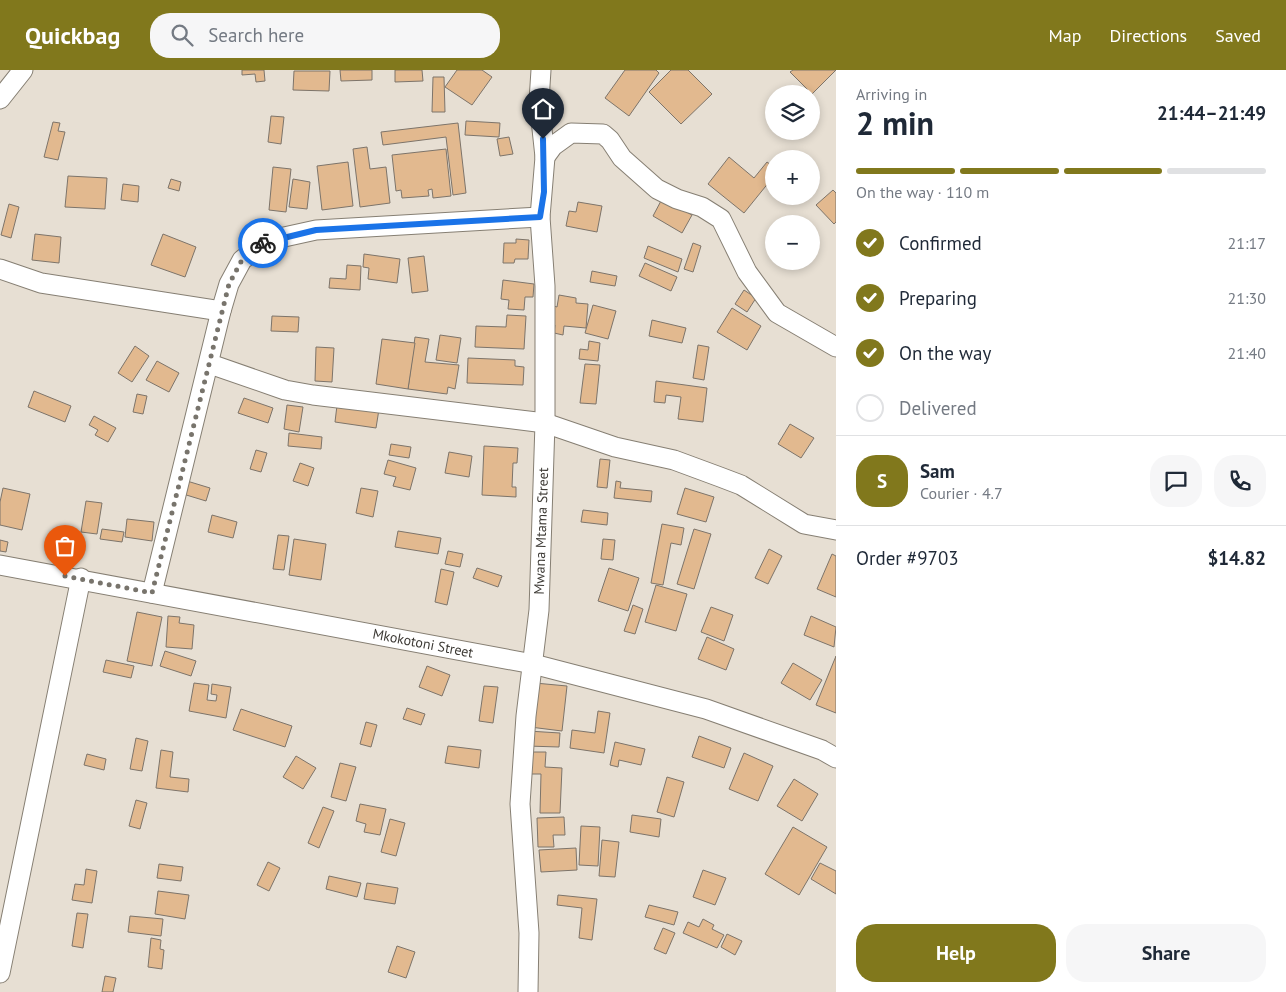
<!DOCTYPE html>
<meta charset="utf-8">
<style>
:root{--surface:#fff;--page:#f6f6f7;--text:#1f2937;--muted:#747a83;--line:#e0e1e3;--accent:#81781c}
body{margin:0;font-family:"PT Sans",sans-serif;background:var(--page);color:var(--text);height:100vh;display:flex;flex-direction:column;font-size:19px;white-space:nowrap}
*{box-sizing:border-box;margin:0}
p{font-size:16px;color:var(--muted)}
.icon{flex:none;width:28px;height:28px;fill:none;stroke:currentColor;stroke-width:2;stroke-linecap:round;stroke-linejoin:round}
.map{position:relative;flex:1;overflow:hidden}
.sheet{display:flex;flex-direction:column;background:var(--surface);width:450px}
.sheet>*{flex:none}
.controls{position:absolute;left:765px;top:15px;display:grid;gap:10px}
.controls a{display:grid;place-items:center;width:55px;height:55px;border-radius:50%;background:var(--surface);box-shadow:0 2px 8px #0003;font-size:25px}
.pin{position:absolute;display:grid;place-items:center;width:42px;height:42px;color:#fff;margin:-51px -21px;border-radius:50% 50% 50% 0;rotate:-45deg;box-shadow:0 0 5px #0007}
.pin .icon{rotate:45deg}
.courier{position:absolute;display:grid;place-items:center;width:50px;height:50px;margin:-25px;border:4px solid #1a73e8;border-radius:50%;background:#fff;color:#222;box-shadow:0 1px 6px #0007}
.headline em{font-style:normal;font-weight:600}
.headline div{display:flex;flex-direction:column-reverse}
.headline{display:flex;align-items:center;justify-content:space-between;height:85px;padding:0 20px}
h1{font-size:32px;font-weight:600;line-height:38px}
.bar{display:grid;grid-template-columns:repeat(4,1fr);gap:8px 5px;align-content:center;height:60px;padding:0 20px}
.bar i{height:6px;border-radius:4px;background:var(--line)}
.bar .on{background:var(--accent)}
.bar p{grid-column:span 4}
.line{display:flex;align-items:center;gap:12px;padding:0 20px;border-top:1px solid var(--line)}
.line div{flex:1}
.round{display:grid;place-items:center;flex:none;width:52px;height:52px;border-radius:20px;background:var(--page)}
ol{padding:0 20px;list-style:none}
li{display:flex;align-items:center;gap:15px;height:55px}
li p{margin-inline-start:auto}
li .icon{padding:5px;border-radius:50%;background:var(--accent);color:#fff;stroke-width:4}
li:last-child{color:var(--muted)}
li i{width:28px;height:28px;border:2px solid var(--line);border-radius:50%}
.button{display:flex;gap:10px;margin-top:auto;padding:10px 20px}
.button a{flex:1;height:58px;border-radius:20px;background:var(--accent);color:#fff;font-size:20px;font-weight:600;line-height:58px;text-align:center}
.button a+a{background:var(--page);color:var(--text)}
header{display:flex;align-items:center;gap:30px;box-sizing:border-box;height:70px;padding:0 25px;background:var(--accent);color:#fff}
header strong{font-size:24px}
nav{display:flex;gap:28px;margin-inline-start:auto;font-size:18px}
.search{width:350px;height:45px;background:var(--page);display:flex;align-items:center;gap:12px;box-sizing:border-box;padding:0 18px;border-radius:20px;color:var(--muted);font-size:19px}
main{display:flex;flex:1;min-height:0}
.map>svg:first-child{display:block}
.building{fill:#e2b98f;stroke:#7d746a}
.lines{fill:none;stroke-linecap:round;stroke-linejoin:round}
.street-casing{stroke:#867f73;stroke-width:21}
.street{stroke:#fff;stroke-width:19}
.done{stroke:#78746c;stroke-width:5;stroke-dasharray:0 9}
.route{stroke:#1a73e8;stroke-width:6}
.labels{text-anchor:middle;stroke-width:4;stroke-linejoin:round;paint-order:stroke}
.street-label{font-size:14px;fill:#3d3a35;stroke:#fff}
</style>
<header>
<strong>Quickbag</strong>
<div class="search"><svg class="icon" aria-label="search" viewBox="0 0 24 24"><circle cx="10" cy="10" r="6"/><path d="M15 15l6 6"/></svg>Search here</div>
<nav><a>Map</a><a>Directions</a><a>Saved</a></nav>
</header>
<main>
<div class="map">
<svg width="836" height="922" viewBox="0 0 836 922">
<rect width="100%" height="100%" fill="#e7dfd3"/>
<g class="building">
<polygon points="242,0 264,0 265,11 256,12 255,4 242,5"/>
<polygon points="340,0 372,0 372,10 341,11"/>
<polygon points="395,0 422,0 423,11 395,12"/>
<polygon points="457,0 482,0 492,7 472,35 445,17"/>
<polygon points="625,0 656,0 659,3 629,46 605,28"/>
<polygon points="671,0 688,0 712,24 681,54 649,22"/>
<polygon points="793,0 836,0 812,24 790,2"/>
<polygon points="294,1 330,1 329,21 293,20"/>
<polygon points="433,7 444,7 445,42 432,42"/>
<polygon points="271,46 284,47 281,74 268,72"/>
<polygon points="466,51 500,53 499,67 465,65"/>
<polygon points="53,52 60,53 58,61 65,62 58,90 44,87"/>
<polygon points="458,53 466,123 453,125 446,67 383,75 381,62"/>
<polygon points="509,67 513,84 500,86 497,69"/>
<polygon points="367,77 370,99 386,97 390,133 360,137 353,79"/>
<polygon points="446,79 451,126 433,128 432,119 428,120 429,126 402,128 401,120 396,121 392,85"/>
<polygon points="729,87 754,108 767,92 774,97 774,106 744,143 708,114"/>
<polygon points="348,92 353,136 322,140 317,96"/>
<polygon points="273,97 291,99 286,142 269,140"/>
<polygon points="68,106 107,108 105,139 65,137"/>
<polygon points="171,109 181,112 179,121 168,118"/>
<polygon points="293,109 310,112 307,139 289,137"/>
<polygon points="123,114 139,116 138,132 121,130"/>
<polygon points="833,120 836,123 836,152 834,154 816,135"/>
<polygon points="662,129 692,145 682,163 653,146"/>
<polygon points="578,132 602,136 597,162 566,156 569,141 576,142"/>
<polygon points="9,134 19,137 11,168 1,165"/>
<polygon points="35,164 61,167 59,193 32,190"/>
<polygon points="163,164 196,177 185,207 151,195"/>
<polygon points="516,169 529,170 528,189 515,189 514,193 503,193 504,173 516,173"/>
<polygon points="693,173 701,176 693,202 684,199"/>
<polygon points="648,176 682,189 678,202 644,188"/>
<polygon points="364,184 400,189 397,213 368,209 369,198 363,197"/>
<polygon points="424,186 428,221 412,223 408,188"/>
<polygon points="645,193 677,207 671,221 639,206"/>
<polygon points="347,195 361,196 360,220 329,218 330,208 346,209"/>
<polygon points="592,201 617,206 615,216 590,212"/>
<polygon points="503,210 534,214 533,227 525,227 524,240 508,239 509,230 501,229"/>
<polygon points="744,220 756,228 747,242 735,234"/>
<polygon points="559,225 576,228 576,233 588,234 586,258 564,256 563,265 554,263 555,255 552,255 554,236 557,237"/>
<polygon points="593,235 616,241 608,269 585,263"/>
<polygon points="732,238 761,256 747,280 717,262"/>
<polygon points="507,245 526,246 524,279 475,277 476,256 506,257"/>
<polygon points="272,246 299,247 298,262 271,261"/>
<polygon points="652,250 686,258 682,273 649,266"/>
<polygon points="440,265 461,268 457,293 436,290"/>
<polygon points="415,267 429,269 425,292 459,295 455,319 448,317 447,324 408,319"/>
<polygon points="382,269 415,273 408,319 376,314"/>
<polygon points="589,271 600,273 598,291 579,289 580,279 588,280"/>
<polygon points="698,275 709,277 704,310 693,308"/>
<polygon points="135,276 149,286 132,312 118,303"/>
<polygon points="316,277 334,278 332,312 315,311"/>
<polygon points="468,288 515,290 515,296 524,297 523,315 467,313"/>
<polygon points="157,291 179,303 169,322 146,310"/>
<polygon points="585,294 600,295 596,334 580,333"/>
<polygon points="656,311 707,318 703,352 678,349 681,327 666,325 665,333 654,332"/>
<polygon points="34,321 71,336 65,352 28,337"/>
<polygon points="137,324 147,326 143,344 133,342"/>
<polygon points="338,327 380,333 376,358 335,352"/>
<polygon points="244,328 273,338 268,353 238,343"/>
<polygon points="287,335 303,337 299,362 284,359"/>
<polygon points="94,346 116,358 108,372 95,365 98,360 89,355"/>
<polygon points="790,354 814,368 801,388 778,374"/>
<polygon points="289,363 322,367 321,379 288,376"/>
<polygon points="391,374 411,377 409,388 389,385"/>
<polygon points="484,376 518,378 517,393 513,393 512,417 516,417 516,427 482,425"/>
<polygon points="256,380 267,383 261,402 250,399"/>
<polygon points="449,382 472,386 469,407 445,403"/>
<polygon points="600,389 610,390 607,418 597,417"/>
<polygon points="388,390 416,398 410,420 393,416 396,407 384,404"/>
<polygon points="300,393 314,398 308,416 293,411"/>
<polygon points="187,411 210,418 206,431 183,424"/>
<polygon points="616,411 621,412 620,418 652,421 651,432 614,428"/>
<polygon points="3,418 30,424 22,460 0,455 0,432"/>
<polygon points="361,418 378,421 373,447 356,443"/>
<polygon points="685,418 714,427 706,452 677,444"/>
<polygon points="86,431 102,433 97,464 81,462"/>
<polygon points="583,440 608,443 607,455 581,452"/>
<polygon points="212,445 237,452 233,468 208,462"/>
<polygon points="127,449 154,452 152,471 125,467"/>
<polygon points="662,454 684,458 681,475 671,473 663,515 651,513"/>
<polygon points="102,459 124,462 122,472 100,469"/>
<polygon points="694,459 711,464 694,519 677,514"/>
<polygon points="398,461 441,468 438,484 395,477"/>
<polygon points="278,465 289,466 284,500 273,499"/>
<polygon points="294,469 326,474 321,510 289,505"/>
<polygon points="603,469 615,470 613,490 601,489"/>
<polygon points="0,470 8,472 6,482 0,481"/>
<polygon points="769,479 782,486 768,514 755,508"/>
<polygon points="448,481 463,484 460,497 445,494"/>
<polygon points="832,484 836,486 836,527 817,519"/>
<polygon points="477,498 502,506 498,517 473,508"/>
<polygon points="609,498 639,508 628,541 598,531"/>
<polygon points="441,499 454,502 447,535 435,532"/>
<polygon points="656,515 687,524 676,561 645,552"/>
<polygon points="633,535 643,539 635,564 624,561"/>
<polygon points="711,537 733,545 724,571 701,562"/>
<polygon points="137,542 162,547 152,596 127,591"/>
<polygon points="168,546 180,547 179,553 194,555 192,579 166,577"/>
<polygon points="811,546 836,557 834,577 804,565"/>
<polygon points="707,567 734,579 726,600 698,589"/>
<polygon points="165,581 196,591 191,606 160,596"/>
<polygon points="836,586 836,643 816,635"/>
<polygon points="106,590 134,596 131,608 103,602"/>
<polygon points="793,593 822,610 810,630 781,613"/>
<polygon points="427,596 450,605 442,626 419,617"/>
<polygon points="194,613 209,615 207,630 216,631 217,625 211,624 212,614 231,617 226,648 189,641"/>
<polygon points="535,613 567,616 562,661 530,657"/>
<polygon points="484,616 498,617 493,653 479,651"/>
<polygon points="407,638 425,644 421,655 403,649"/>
<polygon points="241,639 292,656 285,677 233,660"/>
<polygon points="598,641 610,643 604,683 570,678 572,660 595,663"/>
<polygon points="366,652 377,655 371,677 360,674"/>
<polygon points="528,661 560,663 559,677 527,676"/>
<polygon points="699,666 731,678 724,698 692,687"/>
<polygon points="136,668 148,671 142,701 130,699"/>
<polygon points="615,672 645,679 641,695 619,690 618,697 610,695"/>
<polygon points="448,676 481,680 479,698 445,693"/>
<polygon points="161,680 173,682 170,707 189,709 188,722 156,718"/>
<polygon points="531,682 546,682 545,697 562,698 560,743 540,743 541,704 531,704"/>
<polygon points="744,683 773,696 758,731 729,719"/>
<polygon points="87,684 106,689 104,700 84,695"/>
<polygon points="296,686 316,698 303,719 283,707"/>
<polygon points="340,693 356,697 346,731 331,727"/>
<polygon points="667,707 684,712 674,747 657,742"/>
<polygon points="794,709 818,724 802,751 777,736"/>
<polygon points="136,730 147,733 140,759 129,756"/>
<polygon points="360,734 386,739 380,765 364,762 366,754 356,751"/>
<polygon points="323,737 334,741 319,778 308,773"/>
<polygon points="632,745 661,749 659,767 630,762"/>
<polygon points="564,747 565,765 553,765 554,777 538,777 537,748"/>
<polygon points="390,749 405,753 396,786 381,782"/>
<polygon points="581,756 600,757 598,796 579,795"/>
<polygon points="793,757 827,777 799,825 765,804"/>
<polygon points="602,770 619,772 615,807 599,806"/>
<polygon points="576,778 577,800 541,802 539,780"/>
<polygon points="268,792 280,798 269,821 257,815"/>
<polygon points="820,793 836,801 836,824 811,809"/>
<polygon points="159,794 183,797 181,811 157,808"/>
<polygon points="86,799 97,801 92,833 72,830 75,814 84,815"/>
<polygon points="703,800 726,808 715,835 693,827"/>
<polygon points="329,806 361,813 357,827 326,819"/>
<polygon points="367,813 398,818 395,834 364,829"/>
<polygon points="158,821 189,825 185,849 155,844"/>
<polygon points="558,825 597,829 592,870 579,868 582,838 557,835"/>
<polygon points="649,835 678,842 674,855 645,847"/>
<polygon points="77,843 88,844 83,878 72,876"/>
<polygon points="130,846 163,849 161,866 128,862"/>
<polygon points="703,849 714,855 712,859 724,865 717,878 683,863 688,852 699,857"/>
<polygon points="663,858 675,863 666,884 654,879"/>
<polygon points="727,864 742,871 735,885 721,877"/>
<polygon points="151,868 161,870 160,879 164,880 162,899 148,897"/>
<polygon points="397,876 415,882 406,908 388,902"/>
<polygon points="105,906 116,908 113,922 102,922"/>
</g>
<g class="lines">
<defs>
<g id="street">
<polyline points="0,29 23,0"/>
<polyline points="545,87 553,76 571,63 603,64 610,70 622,88 657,119 677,129 702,137 721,149 747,202 777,243 836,277"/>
<polyline points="0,199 41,213 221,241"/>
<polyline points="210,294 285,320 313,325 545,353 615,377 674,390 720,407 741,415 804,454 836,460"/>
<polyline points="0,495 533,594 706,639 822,680 836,688"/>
<polyline points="152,523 221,241 229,214 242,190 266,171 316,160 540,147"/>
<polyline points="0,903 81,508"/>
<polyline points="528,922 529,863 520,734 526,646 539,540 545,353 545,216 540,147 545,87 539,31 541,0"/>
</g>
</defs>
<use href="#street" class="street-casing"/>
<use href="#street" class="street"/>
</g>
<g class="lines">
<polyline class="done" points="65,506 152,523 229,214 242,190 263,173"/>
<polyline class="route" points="263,173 316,160 540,147 544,122 543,69"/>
</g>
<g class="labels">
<g class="street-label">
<text transform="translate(541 461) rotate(-88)" y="5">Mwana Mtama Street</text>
<text transform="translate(423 573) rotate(11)" y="5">Mkokotoni Street</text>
</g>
</g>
</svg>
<div class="controls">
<a><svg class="icon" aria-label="layers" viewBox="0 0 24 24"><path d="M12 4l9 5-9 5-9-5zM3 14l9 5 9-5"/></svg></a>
<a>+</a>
<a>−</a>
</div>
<div class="pin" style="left:65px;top:506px;background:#ea580c"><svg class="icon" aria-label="bag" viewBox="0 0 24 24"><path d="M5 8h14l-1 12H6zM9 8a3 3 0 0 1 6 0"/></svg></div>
<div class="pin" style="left:543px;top:69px;background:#1f2937"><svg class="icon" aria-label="home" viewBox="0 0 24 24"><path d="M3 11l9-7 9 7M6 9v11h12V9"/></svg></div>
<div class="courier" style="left:263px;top:173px"><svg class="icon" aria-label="bike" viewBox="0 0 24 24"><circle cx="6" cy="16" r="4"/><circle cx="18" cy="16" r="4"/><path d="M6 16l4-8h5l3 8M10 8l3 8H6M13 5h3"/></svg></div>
</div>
<section class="sheet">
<div class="headline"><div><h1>2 min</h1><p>Arriving in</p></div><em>21:44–21:49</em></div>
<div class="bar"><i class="on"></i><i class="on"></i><i class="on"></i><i></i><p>On the way · 110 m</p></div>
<ol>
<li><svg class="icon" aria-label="check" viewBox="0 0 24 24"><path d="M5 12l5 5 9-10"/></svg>Confirmed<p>21:17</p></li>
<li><svg class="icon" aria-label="check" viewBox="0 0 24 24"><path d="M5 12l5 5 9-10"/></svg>Preparing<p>21:30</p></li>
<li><svg class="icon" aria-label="check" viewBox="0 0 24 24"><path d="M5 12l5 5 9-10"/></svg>On the way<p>21:40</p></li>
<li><i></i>Delivered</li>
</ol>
<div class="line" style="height:90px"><b class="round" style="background:var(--accent);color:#fff">S</b><div><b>Sam</b><p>Courier · 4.7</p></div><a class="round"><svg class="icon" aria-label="chat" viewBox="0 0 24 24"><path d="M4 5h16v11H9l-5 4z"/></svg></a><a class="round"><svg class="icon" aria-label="phone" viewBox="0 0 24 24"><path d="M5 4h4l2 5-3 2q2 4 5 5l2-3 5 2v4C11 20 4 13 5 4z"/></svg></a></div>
<div class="line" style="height:65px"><div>Order #9703</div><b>$14.82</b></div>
<div class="button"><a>Help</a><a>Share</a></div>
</section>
</main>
